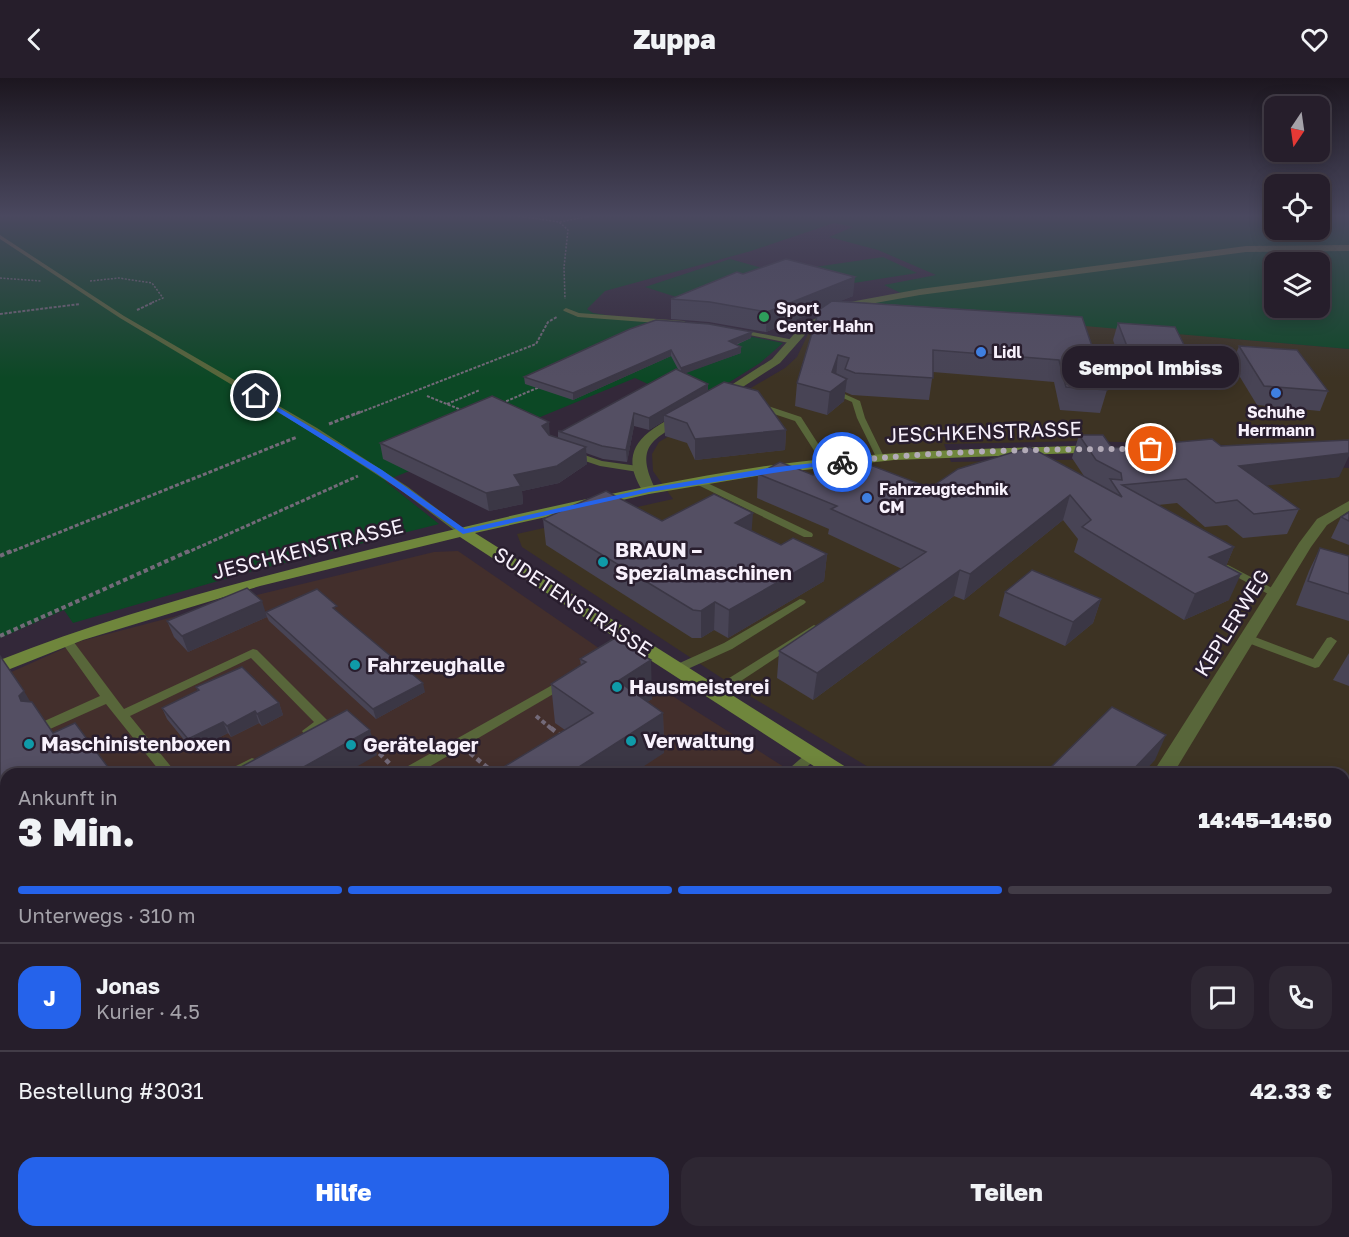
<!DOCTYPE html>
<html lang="de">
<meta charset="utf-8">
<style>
:root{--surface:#261e2b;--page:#2e2733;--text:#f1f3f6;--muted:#a4a2a9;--line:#423c47;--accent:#2563eb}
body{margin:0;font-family:"Golos Text",sans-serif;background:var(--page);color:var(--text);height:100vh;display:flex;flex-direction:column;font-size:22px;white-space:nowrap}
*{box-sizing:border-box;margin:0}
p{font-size:20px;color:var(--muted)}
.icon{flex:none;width:33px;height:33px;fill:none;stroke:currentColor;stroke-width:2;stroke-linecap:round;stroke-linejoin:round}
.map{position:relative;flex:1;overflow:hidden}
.drawer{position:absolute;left:0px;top:690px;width:1350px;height:470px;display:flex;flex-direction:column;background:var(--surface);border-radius:18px 18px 0 0;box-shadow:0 3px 15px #0003,0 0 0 2px var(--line)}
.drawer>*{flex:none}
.needle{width:39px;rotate:193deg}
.buttons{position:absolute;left:1264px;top:18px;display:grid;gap:12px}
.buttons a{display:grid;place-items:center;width:66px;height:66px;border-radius:12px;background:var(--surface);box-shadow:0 3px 15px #0003,0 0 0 2px var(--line);font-size:30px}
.pin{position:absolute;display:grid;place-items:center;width:51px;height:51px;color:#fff;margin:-26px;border:3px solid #fff;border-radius:50%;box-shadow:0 2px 6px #0007}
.courier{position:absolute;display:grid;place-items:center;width:60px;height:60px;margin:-30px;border:4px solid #2563eb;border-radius:50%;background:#fff;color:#222;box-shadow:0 2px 8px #0007}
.bubble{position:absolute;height:42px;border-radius:18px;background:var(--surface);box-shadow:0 3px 15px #0003,0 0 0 2px var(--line);font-size:20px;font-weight:800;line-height:42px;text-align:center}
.overview em{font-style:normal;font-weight:800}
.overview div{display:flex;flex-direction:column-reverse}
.overview{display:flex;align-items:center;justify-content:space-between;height:102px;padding:0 18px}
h1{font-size:39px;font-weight:800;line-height:45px}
.bar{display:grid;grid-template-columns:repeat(4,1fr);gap:9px 6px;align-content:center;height:72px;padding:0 18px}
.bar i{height:8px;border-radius:4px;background:var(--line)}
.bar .active{background:var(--accent)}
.bar p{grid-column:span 4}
.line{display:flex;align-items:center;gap:15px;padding:0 18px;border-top:2px solid var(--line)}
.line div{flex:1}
.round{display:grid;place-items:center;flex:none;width:63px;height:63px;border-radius:18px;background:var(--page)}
.cta{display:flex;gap:12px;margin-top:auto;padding:12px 18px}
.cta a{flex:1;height:69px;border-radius:18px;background:var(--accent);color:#fff;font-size:24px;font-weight:800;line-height:69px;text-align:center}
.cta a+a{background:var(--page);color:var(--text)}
header{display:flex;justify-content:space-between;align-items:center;height:78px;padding:0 18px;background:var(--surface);font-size:27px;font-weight:800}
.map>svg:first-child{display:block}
.commercial{fill:#3d3323}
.education{fill:#432f2c}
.green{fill:#0c4825;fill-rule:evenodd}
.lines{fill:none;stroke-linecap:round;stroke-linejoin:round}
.path-far5{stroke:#736a79;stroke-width:1.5;stroke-dasharray:2 1.5;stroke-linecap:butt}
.path-far4{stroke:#736a79;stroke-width:2;stroke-dasharray:3 1.5;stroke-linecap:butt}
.path-far3{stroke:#736a79;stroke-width:3;stroke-dasharray:4 2;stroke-linecap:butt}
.path-far2{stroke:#736a79;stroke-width:4;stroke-dasharray:4.5 3;stroke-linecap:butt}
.path-far1{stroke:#736a79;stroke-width:4.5;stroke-dasharray:5 4;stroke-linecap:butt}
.path{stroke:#736a79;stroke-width:6;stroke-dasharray:7 4.5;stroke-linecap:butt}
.lane{fill:#58663a;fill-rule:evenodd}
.street{fill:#58663a;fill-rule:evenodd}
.secondary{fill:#6f863c;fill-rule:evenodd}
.wall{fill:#484455}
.shaded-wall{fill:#3b3745}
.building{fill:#544f63;stroke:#3b3745;stroke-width:1.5}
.route{fill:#2563eb}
.done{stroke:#b3abb8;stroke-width:6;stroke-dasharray:0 10.8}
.leisure-dot{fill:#2e9e5b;stroke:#291e2e;stroke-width:2}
.shop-dot{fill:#3f7fe0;stroke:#291e2e;stroke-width:2}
.culture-dot{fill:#0f9aa8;stroke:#291e2e;stroke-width:2}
.labels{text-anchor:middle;stroke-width:5;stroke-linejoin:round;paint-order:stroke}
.far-poi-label{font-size:16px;font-weight:bold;fill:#f8f1fc;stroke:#291e2e;text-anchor:start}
.street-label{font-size:20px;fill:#f8f1fc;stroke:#291e2e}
.poi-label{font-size:20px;font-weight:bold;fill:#f8f1fc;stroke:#291e2e;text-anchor:start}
</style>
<header><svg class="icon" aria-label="back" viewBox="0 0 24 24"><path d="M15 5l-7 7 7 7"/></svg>Zuppa<svg class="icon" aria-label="heart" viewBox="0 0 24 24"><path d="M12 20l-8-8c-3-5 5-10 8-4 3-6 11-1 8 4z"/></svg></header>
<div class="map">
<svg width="1349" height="1159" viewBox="0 0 1349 1159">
<rect width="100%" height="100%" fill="#332839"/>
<polygon class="commercial" points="937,234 1349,271 1349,373 1294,369 1083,363 944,366 951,384 1167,380 1349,390 1349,1159 503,1159 507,1154 1344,1154 1344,696 880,696 743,614 522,469 517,456 673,421 653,393 652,376 659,364 785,290 797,279 808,256 819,246"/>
<polygon class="education" points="458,473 619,584 795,696 6,696 6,1154 507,1154 502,1159 0,1159 0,599 81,563 261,516 434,474"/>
<g class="green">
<path d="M 0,138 L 1275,138 L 1275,152 L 1320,152 L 1320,138 L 1349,138 L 1349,271 L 856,228 L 905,217 L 884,207 L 936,197 L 878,172 L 829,159 L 853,149 L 834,145 L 751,173 L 605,213 L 587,231 L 593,235 L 675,248 L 697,248 L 783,265 L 760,285 L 693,327 L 635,300 L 385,403 L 439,446 L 256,492 L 73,545 L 64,532 L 0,560 ZM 1275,184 L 1320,184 L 1320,230 L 1275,230 Z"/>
<polygon points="883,179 917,195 841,207 808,190"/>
<polygon points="730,181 777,194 692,224 645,209"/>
<polygon points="6,818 6,908 0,912 0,822"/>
<polygon points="127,1154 301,1154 304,1159 130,1159"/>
</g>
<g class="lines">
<g class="path-far5">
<polyline points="518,138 559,144 568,152 564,189 565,221"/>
<polyline points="1266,138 1271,142 1275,157"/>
<polyline points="560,144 591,138"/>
<polyline points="0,200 41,203"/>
<polyline points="90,203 119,200 152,205 163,220 151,225"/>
</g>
<g class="path-far4">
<polyline points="137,232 154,224"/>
<polyline points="0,236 80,226"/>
<polyline points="427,318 464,333"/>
<polyline points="502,325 542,308"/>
<polyline points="447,326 480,312"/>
<polyline points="356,336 536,266 548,244 557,239"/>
</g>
<g class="path-far3">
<polyline points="329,346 360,334"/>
<polyline points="8,475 297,359"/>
<polyline points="186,475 358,398"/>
</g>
<g class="path-far2">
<polyline points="0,478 11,473"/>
<polyline points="0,558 189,473"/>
<polyline points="536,638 553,652"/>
</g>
<g class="path-far1">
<polyline points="551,650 561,658"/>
<polyline points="373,669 391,687"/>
<polyline points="470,675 495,696"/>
</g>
<g class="path">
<polyline points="0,1082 6,1078"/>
<polyline points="12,1159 19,1154"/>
<polyline points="198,1159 202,1154"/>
</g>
<g class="lane">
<polygon points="0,157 124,238 317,350 408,409 468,454 463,457 459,456 402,413 311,354 120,240 0,161"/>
<polygon points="566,230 579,235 684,243 687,245 684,247 578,239 564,233 563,232"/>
<polygon points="737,251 794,262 798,264 794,266 735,254 735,252"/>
<polygon points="835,308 841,308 840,314 860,323 865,340 884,379 883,381 877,381 876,379 857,340 852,324 832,315"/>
<polygon points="753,325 759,325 801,339 831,386 830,388 824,388 795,343 753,329"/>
<polygon points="573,373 602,383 638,388 643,391 638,394 600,388 570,378 570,374"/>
<polygon points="699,401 812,455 813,457 812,459 804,459 696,406 696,402"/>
<polygon points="1228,487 1278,513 1279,515 1274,518 1270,517 1224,492 1223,490 1224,488"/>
<polygon points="800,521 804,522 806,524 804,526 732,571 681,594 673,594 671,591 673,588 724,565"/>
<polygon points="814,547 820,550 818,552 718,618 710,618 708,615 710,612"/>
<polygon points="1247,556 1313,581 1327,560 1331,559 1337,563 1319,589 1315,590 1243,563 1241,560 1243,557"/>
<polygon points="66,558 70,559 124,631 253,571 257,572 330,645 314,656 304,656 302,653 314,644 251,580 130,638 177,696 162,696 106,626 50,651 40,651 38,648 40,645 100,618 60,562"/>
<polygon points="563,601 569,605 567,608 417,696 399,696 401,692"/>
<polygon points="812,673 817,675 819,678 799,696 783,696 807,675"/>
<path d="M 252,680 L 257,682 L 259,685 C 250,696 239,696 226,696 L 228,692 Z"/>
<polygon points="6,919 6,936 0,938 0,921"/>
<polygon points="0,956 6,959 6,986 0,983"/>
<polygon points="73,1154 93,1154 96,1159 74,1159"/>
<polygon points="423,1154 445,1154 443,1159 420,1159"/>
</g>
<g class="street">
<polygon points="1349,167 1349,173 1246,174 920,217 853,229 810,251 780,285 721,323 713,323 711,320 772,281 802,247 850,224 920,211 1246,168"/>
<path d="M 685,334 L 691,338 L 689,341 C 652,361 634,368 656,412 L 649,416 L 644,415 C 625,386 629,365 659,347 C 667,342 676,337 685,334 Z"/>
<polygon points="1349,423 1349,433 1327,447 1311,469 1173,696 1152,696 1299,465 1317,441"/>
<polygon points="1344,743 1349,743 1349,761 1344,759"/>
</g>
<g class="secondary">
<path d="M 1099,367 L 1104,368 L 1106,371 L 1104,374 L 894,382 L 768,396 L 649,416 L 475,455 L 849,691 L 852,696 L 826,696 L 460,459 L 260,508 L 83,562 L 0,595 L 0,582 C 119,535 243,503 368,472 C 500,440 632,408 766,388 C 876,372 988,371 1099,367 Z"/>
<polygon points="1344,990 1349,992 1349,1021 1344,1019"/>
</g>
</g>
<g class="wall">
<polygon points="853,218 840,223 1082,239 1107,312 1100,335 1060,332 1054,304 933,294 929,322 852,317 845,314 844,323 827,337 795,328 797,305 819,232 766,254 709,244 671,241 671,221"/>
<polygon points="1118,245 1191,281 1185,299 1124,294 1113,262"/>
<polygon points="630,251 751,260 736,267 741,269 741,275 684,295 708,306 708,313 745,309 786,352 785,372 695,382 687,365 665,358 664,343 649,352 634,348 627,384 603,381 586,375 587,386 559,405 522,413 523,426 489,433 383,381 380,365 550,357 558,360 558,353 562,353 679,293 671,278 573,322 525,306 524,299"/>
<polygon points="1239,268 1328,313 1320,333 1257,327 1232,286"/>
<polygon points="1079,357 1112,370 1221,368 1339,399 1266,407 1299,431 1287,456 1243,460 1227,447 1205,449 1177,425 1158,427 1234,469 1226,488 1229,522 1184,542 1074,474 1078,461 1063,442 964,522 954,518 813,622 777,600 779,573 902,491 828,456 829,451 757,420 758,396 813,397 930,410 1084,398 1072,380"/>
<polygon points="1349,434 1349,467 1331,460 1341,439"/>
<polygon points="543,441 662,443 752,453 781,467 827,476 824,503 728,560 714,552 701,560 692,560 546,467"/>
<polygon points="1320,470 1349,478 1349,543 1296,527 1309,493"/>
<polygon points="1005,514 1101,521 1093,545 1065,568 999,538"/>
<polygon points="266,534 338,534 425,614 376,641 269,543 267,539 188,574 174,559 167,543"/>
<polygon points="1349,575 1349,608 1333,602"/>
<polygon points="580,581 652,621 647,624 663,635 664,675 565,652 555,645 551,606 581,588"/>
<polygon points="196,609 279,625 283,637 262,648 259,645 231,659 228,655 193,673 167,641 162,630 198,613"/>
<polygon points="1344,758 1349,761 1349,923 1344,929"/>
</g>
<g class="shaded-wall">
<polygon points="855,199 853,218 766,254 767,234"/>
<polygon points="752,254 751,260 729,269 729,263"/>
<polygon points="741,269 741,275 681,297 681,290"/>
<polygon points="671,272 671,278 573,322 573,315"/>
<polygon points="838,277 836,299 847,301 844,323 827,337 832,294"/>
<polygon points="708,306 708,318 664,337 664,343 649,352 649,340"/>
<polygon points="634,335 634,348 627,384 626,372"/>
<polygon points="549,344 550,360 542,348"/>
<polygon points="786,352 785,372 695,382 695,361"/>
<polygon points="586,369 587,386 559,405 522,413 523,426 489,433 486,415 514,397"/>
<polygon points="1349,375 1349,378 1339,399 1229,412 1239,388"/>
<polygon points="1070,417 1063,442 964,522 970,496"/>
<polygon points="753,435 751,461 735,445"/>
<polygon points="1234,469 1223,495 1209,479"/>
<polygon points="827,476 824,503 728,560 729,532"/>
<polygon points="960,492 954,518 813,622 817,595"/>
<polygon points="1241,496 1229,522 1184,542 1195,516"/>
<polygon points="1101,521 1093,545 1065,568 1073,544"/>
<polygon points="262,523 267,539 188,574 182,558"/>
<polygon points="715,524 714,552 701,560 701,533"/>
<polygon points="651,582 652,621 620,642 618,603"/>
<polygon points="423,605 425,614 376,641 373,631"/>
<polygon points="24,613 41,642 21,623 19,618"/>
<polygon points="279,625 283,637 262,648 257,636"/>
<polygon points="255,633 259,645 231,659 227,648"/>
<polygon points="663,635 664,675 632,696 568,696"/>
<polygon points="223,644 228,655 193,673 188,661"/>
<polygon points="370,652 377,677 344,696 291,696"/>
<polygon points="1166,657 1155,682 1142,696 1129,696"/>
<polygon points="350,1154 395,1154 388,1159 343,1159"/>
</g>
<g class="building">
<polygon points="786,181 855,199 767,234 710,224 671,221 737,194 743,196"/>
<polygon points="832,223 1082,239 1107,312 1066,309 1059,282 933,272 933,300 855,295 845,291 849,280 838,277 832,294 847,301 830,314 797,305 819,232"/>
<polygon points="656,242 709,246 752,254 729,263 741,269 681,290 671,272 573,315 524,299 630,251"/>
<polygon points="1118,245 1175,249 1191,281 1130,276"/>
<polygon points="1239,268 1297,272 1328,313 1264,308"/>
<polygon points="676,291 708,306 649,340 634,335 626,372 602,368 558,353 562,353"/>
<polygon points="724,304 758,313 786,352 695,361 687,345 664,337"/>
<polygon points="492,318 549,344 542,348 549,357 586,369 557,388 514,397 521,408 486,415 380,365"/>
<polygon points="1079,357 1103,357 1112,370 1212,361 1221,368 1349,362 1349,375 1239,388 1299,431 1254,436 1237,422 1216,425 1186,401 1122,407 1234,469 1209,479 1241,496 1195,516 1082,449 1091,442 1070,417 970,496 960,492 817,595 779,573 926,474 831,431 837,428 758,396 780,384 813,397 847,378 930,410 958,391 1030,369 1122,419 1110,401 1122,402 1121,395 1096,382"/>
<polygon points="606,413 662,443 714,416 753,435 735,445 781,467 793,460 827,476 729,532 715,524 701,533 693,532 543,441"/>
<polygon points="1349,434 1349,443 1341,439"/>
<polygon points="1320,470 1349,478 1349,516 1308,503"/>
<polygon points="1032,492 1101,521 1073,544 1005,514"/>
<polygon points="247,510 262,523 182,558 167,543"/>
<polygon points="317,511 337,528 333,530 423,605 373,631 266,534"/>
<polygon points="615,560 651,582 618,603 663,635 568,696 492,696 593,635 551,606 586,584 580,581"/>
<polygon points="0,578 24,613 19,618 21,623 32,624 53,655 75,645 113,696 6,696 6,750 0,740"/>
<polygon points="242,589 279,625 257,636 255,633 227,648 223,644 188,661 162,630 199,612 196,609"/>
<polygon points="1112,629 1166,657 1129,696 1044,696"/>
<polygon points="347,632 370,652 291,696 244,696 239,690"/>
<polygon points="1344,758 1349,761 1349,915 1344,912"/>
<polygon points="300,1154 350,1154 343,1159 303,1159"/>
<polygon points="612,1154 716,1154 722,1159 607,1159"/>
<polygon points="893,1154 935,1154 939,1159 884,1159"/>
</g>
<linearGradient id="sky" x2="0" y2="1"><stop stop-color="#1c161f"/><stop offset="0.46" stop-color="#4a485f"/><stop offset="1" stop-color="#4a485f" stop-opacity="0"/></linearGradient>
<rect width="1349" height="300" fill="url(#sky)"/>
<polygon class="route" points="256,316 382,392 465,451 649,410 768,390 842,382 846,384 649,414 463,456 376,395 254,319"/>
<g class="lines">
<path class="done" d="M 842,384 C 945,372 1048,371 1151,371"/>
</g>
<circle class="leisure-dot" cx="764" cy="239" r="6"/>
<g class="shop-dot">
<circle cx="981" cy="274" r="6"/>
<circle cx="1276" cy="315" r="6"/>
<circle cx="867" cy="420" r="6"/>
</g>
<g class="culture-dot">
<circle cx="603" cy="484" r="6"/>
<circle cx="355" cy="587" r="6"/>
<circle cx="617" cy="609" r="6"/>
<circle cx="631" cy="663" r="6"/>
<circle cx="29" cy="666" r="6"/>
<circle cx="351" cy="667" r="6"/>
</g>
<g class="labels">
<g class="far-poi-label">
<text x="776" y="236">Sport<tspan x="776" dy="18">Center Hahn</tspan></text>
<text x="993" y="280">Lidl</text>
<text x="1276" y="340" text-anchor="middle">Schuhe<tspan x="1276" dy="18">Herrmann</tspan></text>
<text x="879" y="417">Fahrzeugtechnik<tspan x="879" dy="18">CM</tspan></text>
</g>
<g class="street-label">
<text transform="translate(984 354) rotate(-2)" y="7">JESCHKENSTRASSE</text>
<text transform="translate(308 471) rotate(-14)" y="7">JESCHKENSTRASSE</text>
<text transform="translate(573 524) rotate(33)" y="7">SUDETENSTRASSE</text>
<text transform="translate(1232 545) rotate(-58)" y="7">KEPLERWEG</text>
</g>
<g class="poi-label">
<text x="615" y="479">BRAUN –<tspan x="615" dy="23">Spezialmaschinen</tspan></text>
<text x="367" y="594">Fahrzeughalle</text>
<text x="629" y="616">Hausmeisterei</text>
<text x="643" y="670">Verwaltung</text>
<text x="41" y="673">Maschinistenboxen</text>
<text x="363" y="674">Gerätelager</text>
</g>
</g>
</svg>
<div class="buttons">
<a><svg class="needle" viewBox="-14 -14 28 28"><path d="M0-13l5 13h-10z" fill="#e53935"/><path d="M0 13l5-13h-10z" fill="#a4a2a9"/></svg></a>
<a><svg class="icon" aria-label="locate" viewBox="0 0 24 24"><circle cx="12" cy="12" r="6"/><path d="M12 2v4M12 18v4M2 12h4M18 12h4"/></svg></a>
<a><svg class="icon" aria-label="layers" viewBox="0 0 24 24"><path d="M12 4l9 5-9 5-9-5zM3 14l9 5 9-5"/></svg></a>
</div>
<div class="pin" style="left:1151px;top:371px;background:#ea580c"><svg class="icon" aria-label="bag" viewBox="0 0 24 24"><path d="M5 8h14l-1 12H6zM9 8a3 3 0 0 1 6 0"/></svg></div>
<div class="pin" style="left:256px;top:318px;background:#1f2937"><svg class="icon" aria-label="home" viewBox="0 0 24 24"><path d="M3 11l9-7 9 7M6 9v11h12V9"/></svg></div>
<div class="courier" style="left:842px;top:384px"><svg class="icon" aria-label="bike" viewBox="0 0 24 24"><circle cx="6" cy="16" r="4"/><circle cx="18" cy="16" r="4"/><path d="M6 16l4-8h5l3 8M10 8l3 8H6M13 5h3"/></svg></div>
<div class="bubble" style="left:1062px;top:268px;width:177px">Sempol Imbiss</div>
<section class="drawer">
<div class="overview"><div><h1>3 Min.</h1><p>Ankunft in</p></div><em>14:45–14:50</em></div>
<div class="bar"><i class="active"></i><i class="active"></i><i class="active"></i><i></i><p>Unterwegs · 310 m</p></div>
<div class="line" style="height:108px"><b class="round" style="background:var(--accent);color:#fff">J</b><div><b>Jonas</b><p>Kurier · 4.5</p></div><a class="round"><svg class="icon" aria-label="chat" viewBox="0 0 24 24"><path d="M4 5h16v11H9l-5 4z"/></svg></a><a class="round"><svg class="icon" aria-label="phone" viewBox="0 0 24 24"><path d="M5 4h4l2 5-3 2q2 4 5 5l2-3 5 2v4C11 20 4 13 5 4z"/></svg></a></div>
<div class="line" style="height:78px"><div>Bestellung #3031</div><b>42.33 €</b></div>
<div class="cta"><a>Hilfe</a><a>Teilen</a></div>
</section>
</div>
